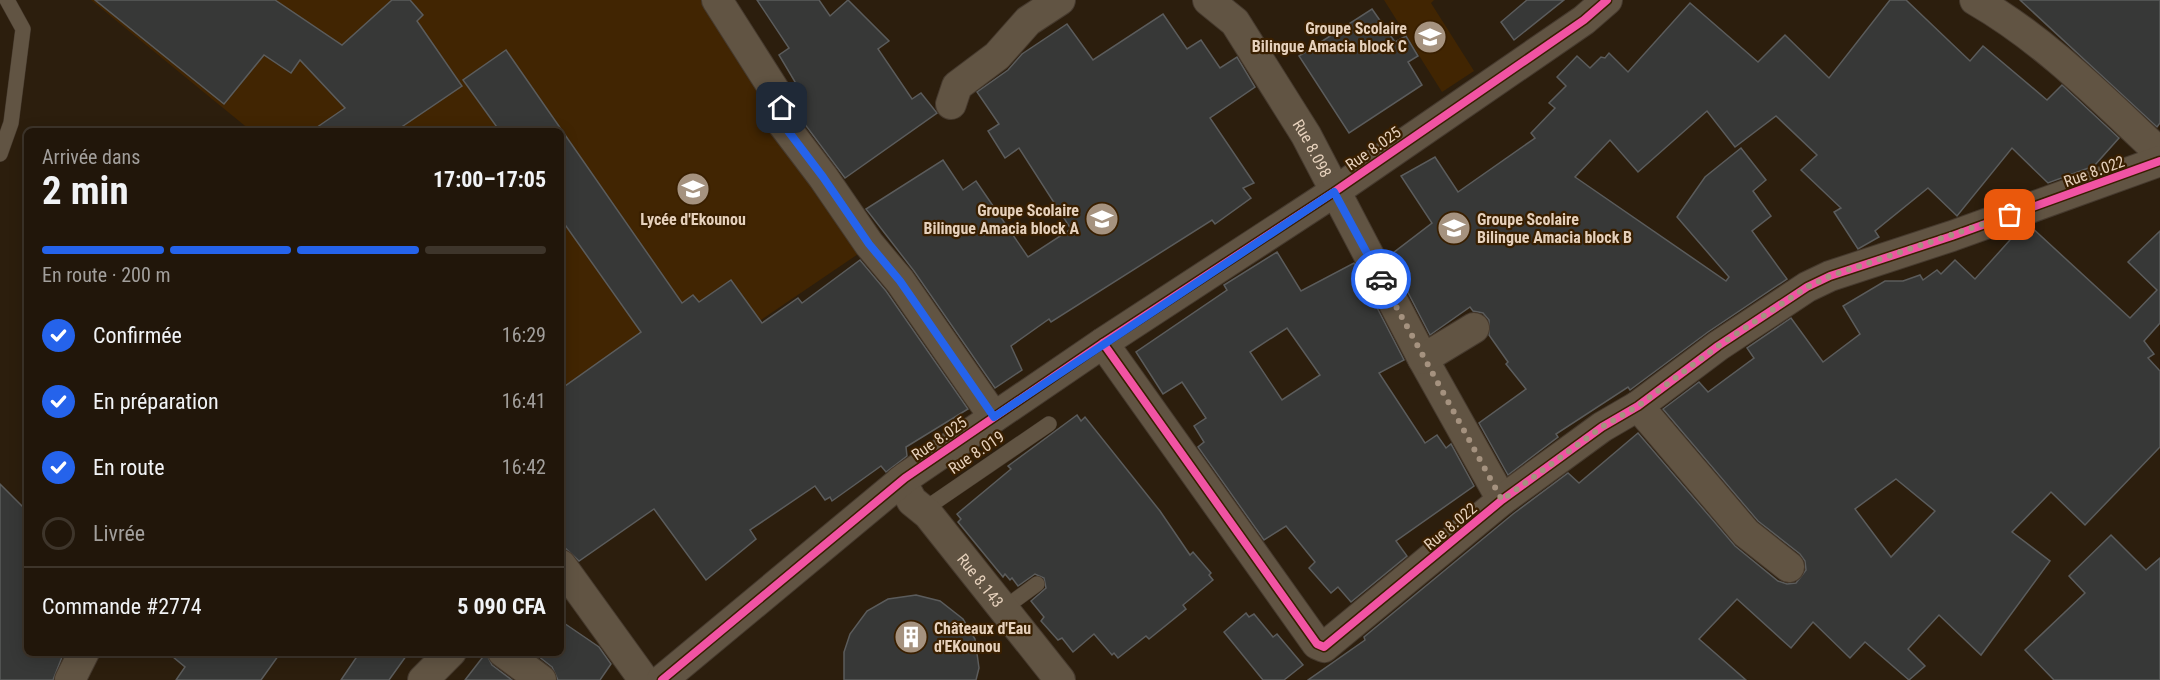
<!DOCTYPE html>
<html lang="fr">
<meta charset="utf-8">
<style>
:root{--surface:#21160a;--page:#291f13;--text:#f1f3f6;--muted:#a29f9c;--line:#3e352b;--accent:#2563eb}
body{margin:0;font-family:"Roboto Condensed",sans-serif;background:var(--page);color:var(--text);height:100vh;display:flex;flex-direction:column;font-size:22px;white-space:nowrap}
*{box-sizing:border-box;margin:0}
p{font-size:20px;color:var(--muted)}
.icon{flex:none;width:33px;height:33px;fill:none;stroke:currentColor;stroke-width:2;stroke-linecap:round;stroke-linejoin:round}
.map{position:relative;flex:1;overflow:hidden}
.side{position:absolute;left:24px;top:128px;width:540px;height:528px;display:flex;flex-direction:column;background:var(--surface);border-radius:9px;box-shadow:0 3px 15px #0003,0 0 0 2px var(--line)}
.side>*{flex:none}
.pin{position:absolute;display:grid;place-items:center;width:51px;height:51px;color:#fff;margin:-26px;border-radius:12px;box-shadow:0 3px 9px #0006}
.courier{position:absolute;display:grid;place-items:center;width:60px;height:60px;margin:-30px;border:4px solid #2563eb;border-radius:50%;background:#fff;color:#222;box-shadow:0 2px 8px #0007}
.headline em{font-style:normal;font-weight:700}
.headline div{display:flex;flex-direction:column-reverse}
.headline{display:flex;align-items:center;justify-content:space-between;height:102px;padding:0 18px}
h1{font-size:39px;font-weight:700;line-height:45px}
.bar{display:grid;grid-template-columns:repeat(4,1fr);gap:9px 6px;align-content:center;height:72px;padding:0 18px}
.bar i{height:8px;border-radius:4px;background:var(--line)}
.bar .current{background:var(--accent)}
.bar p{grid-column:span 4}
.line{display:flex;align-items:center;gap:15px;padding:0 18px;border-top:2px solid var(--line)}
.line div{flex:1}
ol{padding:0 18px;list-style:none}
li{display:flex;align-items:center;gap:18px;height:66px}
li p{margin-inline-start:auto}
li .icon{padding:6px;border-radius:50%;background:var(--accent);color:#fff;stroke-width:4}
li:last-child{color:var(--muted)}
li i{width:33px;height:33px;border:3px solid var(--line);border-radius:50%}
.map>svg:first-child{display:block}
.built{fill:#412502}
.building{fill:#373837;stroke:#5b5c5c;stroke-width:1.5;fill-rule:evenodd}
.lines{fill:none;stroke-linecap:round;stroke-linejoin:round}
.lane-casing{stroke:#463a2e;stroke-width:16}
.street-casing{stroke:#463a2e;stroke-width:32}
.lane{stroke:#615443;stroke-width:15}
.street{stroke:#615443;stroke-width:30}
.cycleway-casing{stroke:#391f00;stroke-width:11}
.cycleway{stroke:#f153a3;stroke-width:8}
.done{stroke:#a5927f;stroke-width:6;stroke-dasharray:0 10.8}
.route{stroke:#2563eb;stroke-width:8}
.labels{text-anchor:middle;stroke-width:4.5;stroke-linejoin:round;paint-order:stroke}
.poi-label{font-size:16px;font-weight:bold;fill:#e6d1bc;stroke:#391f00;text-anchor:end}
.street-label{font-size:16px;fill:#e6d1bc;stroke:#391f00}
</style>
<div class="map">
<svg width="2160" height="680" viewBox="0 0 2160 680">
<rect width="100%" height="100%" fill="#2c1e0d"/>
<g class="built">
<polygon points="91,0 704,0 867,248 561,456 561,130 250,130"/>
<polygon points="1384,0 1434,0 1431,3 1474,71 1442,92"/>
</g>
<g class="building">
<polygon points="95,0 275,0 342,45 392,0 410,0 423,15 417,21 462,86 397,130 313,130 345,108 300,60 291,73 264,55 224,104"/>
<polygon points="757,0 819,0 830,16 848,0 889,41 878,49 912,99 921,93 937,113 845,178 798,115 798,101 804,97 779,55 789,48"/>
<polygon points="1527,0 1564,0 1514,40 1501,22"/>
<polygon points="1890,0 1906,0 1970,61 1983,46 2047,100 2062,85 2119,138 2094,166 2048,183 2012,148 1957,216 1928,188 1875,231 1879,237 1858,249 1834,212 1841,208 1801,170 1817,155 1776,116 1735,147 1707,111 1638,172 1610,140 1575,177 1726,281 1729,277 1677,217 1705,177 1741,148 1766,180 1753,191 1771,216 1752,231 1787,279 1708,332 1630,390 1628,387 1556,434 1558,437 1508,475 1479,423 1526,389 1506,364 1508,362 1489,335 1489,320 1483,313 1473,311 1470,307 1430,335 1389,256 1432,223 1401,176 1435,157 1458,192 1535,138 1531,133 1555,108 1549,103 1566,86 1557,77 1577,56 1590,68 1601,57 1605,58 1609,53 1628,72 1690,3 1758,62 1785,35 1829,78"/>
<polygon points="2020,0 2160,0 2160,123 2157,127"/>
<polygon points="1372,9 1395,42 1406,36 1418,56 1408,62 1422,85 1349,133 1299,56"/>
<polygon points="1163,14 1187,49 1201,40 1220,68 1237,57 1255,87 1210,118 1254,183 1243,188 1251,198 1215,224 1212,220 1051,322 1049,319 1011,346 1022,370 995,388 914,271 866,209 943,160 963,190 976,181 1028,257 1071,229 1019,148 1005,158 988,131 999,124 977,92 1008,70 1022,54 1067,24 1093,60"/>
<polygon points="506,50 682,303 693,295 699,302 731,280 762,323 798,298 802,303 860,260 886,291 968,409 906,447 907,456 886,472 881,466 832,501 830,497 825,500 815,486 750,530 756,539 706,580 654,509 579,561 561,544 561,389 641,332 561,219 561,130 499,130 463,80"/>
<path d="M 2030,226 L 2130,318 L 2157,290 L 2128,262 L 2160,231 L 2160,323 L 2144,341 L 2154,354 L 2148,358 L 2160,371 L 2160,447 L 2085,525 L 2051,492 L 2012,532 L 2050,561 L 1981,655 L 1939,615 L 1908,649 L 1925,666 L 1909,680 L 1865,642 L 1850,658 L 1813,622 L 1791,648 L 1737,599 L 1699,639 L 1746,680 L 1308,680 L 1365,640 L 1364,637 L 1513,514 L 1568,473 L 1579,483 L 1638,433 L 1735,546 L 1778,581 L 1787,584 L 1796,583 L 1806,570 L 1805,561 L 1800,554 L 1758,521 L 1663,409 L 1699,382 L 1708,392 L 1754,358 L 1747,348 L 1791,318 L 1823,362 L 1860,334 L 1843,306 L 1885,281 L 1903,281 L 1920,275 L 1923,280 L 1937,270 L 1941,274 L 1955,260 L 1975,279 L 2019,230 ZM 1896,479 L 1935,511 L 1891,557 L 1855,509 Z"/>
<path d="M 1277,252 L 1301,291 L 1354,263 L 1404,360 L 1379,373 L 1425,443 L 1437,435 L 1446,448 L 1451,444 L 1474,486 L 1396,541 L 1407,556 L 1351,602 L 1338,587 L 1331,593 L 1309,568 L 1315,562 L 1286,526 L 1264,540 L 1198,447 L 1204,442 L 1194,426 L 1206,418 L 1182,382 L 1163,394 L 1136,352 L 1227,290 L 1224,285 ZM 1287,328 L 1320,375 L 1282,400 L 1250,352 Z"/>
<polygon points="1077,415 1081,421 1085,417 1160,511 1190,555 1193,552 1211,573 1209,575 1213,580 1183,605 1186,609 1149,639 1146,636 1118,658 1114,653 1112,655 1094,634 1073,652 1062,638 1058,640 1041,621 1044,617 1031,601 1046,588 1044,578 1035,574 1018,586 1012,578 1010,580 1005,574 1003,577 958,522 961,519 957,514 1011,469 1008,466"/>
<polygon points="0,484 27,511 27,652 64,652 53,680 0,680"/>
<polygon points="2111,535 2146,570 2160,558 2160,680 2054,680 2025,650 2085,593 2069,576"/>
<polygon points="916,595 940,601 963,619 975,639 979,668 976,680 844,680 844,652 850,634 867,611 888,599"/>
<polygon points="1246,613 1249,617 1254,614 1273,637 1277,634 1303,665 1284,680 1263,680 1224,632"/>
<polygon points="561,621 599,647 611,664 600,680 558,680 552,667 533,652 561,652"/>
<polygon points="167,652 281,652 261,680 176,680 185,667"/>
<polygon points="360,652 409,652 389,680 341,680"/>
<polygon points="486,653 492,665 512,680 465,680"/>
</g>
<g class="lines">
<defs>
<g id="lane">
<polyline points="0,154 11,123 23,29 7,0"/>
<polyline points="928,514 935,502 1049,424"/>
<polyline points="1003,609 1037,584"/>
</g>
<g id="street">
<polyline points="717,0 775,91 782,108 779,119 823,177 869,244 900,281 994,417"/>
<path id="s1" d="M 1208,0 L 1235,22 L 1306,135 L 1423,359 L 1502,500"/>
<path d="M 1975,0 C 2046,41 2101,98 2160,153"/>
<polyline points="951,104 957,86 997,56 1028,21 1060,0"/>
<polyline points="1103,343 1317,644 1324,647 1502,500 1602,427 1638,406 1718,346 1807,287 1830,276 1952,236 2160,161"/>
<polyline points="1423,359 1474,328"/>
<polyline points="1638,406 1746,533 1789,567"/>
<path id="s2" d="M 901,481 L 912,501 L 928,514 L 1060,680"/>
<polyline points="561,565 644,680"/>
<polyline points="503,652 541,680"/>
<polyline points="70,680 84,652"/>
<polyline points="423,680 451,652"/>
<polyline points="662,680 905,478 1103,343 1334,192 1584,20 1607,0"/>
</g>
</defs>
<use href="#lane" class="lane-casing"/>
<use href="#street" class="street-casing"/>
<use href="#lane" class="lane"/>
<use href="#street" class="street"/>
<defs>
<g id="cycleway">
<polyline points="1103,343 1317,644 1324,647 1502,500 1602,427 1638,406 1718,346 1807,287 1830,276 1952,236 2160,161"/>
<polyline points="662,680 905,478 1103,343 1334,192 1584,20 1607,0"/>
</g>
</defs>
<use href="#cycleway" class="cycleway-casing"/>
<use href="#cycleway" class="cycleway"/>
</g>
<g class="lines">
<polyline class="done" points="1381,279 1502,500 1602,427 1638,406 1718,346 1807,287 1830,276 2010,215"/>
<polyline class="route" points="782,108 779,119 823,177 869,244 900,281 994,417 1334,192 1381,279"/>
</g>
<defs>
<symbol id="school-disc" viewBox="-11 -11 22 22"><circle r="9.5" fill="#a5927f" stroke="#391f00"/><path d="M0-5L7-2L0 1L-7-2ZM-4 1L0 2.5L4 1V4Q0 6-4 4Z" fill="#fff"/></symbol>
<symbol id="building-disc" viewBox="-11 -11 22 22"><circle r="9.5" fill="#a5927f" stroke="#391f00"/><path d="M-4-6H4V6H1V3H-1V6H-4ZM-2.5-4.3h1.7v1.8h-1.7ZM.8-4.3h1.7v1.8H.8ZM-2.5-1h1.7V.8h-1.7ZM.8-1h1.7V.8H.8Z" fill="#fff"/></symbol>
</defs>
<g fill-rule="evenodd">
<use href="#school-disc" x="1411" y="18" width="38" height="38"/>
<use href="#school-disc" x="674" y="170" width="38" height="38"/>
<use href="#school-disc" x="1083" y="200" width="38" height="38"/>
<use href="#school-disc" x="1435" y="209" width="38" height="38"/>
<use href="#building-disc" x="892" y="618" width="38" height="38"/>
</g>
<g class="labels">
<g class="poi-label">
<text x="1407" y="34">Groupe Scolaire<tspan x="1407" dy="18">Bilingue Amacia block C</tspan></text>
<text x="1079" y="216">Groupe Scolaire<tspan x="1079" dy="18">Bilingue Amacia block A</tspan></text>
<text x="693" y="225" text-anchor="middle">Lycée d'Ekounou</text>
<text x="1477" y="225" text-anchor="start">Groupe Scolaire<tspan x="1477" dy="18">Bilingue Amacia block B</tspan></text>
<text x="934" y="634" text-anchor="start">Châteaux d'Eau<tspan x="934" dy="18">d'EKounou</tspan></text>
</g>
<g class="street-label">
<text transform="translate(1373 148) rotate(-35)" y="6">Rue 8.025</text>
<text dy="6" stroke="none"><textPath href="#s1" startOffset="183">Rue 8.098</textPath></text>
<text transform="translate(2094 171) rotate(-20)" y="6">Rue 8.022</text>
<text transform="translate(939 438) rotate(-35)" y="6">Rue 8.025</text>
<text transform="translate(976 452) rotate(-34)" y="6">Rue 8.019</text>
<text transform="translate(1450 526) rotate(-40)" y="6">Rue 8.022</text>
<text dy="6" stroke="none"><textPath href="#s2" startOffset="128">Rue 8.143</textPath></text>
</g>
</g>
</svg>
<div class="pin" style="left:2010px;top:215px;background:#ea580c"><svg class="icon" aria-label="bag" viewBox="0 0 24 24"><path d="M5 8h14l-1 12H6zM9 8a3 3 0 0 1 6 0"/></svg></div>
<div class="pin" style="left:782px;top:108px;background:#1f2937"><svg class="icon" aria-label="home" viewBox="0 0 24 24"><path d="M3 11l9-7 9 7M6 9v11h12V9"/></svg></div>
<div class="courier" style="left:1381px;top:279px"><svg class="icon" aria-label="car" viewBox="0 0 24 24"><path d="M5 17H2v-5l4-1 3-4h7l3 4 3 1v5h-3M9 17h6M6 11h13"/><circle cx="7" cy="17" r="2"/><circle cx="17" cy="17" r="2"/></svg></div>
<section class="side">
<div class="headline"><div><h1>2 min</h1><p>Arrivée dans</p></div><em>17:00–17:05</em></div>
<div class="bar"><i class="current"></i><i class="current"></i><i class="current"></i><i></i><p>En route · 200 m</p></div>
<ol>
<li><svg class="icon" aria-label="check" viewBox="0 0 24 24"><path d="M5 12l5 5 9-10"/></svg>Confirmée<p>16:29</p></li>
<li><svg class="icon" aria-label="check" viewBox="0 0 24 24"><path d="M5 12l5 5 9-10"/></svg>En préparation<p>16:41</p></li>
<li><svg class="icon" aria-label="check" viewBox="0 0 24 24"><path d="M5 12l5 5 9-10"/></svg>En route<p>16:42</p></li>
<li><i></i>Livrée</li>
</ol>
<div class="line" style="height:78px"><div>Commande #2774</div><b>5 090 CFA</b></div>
</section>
</div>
